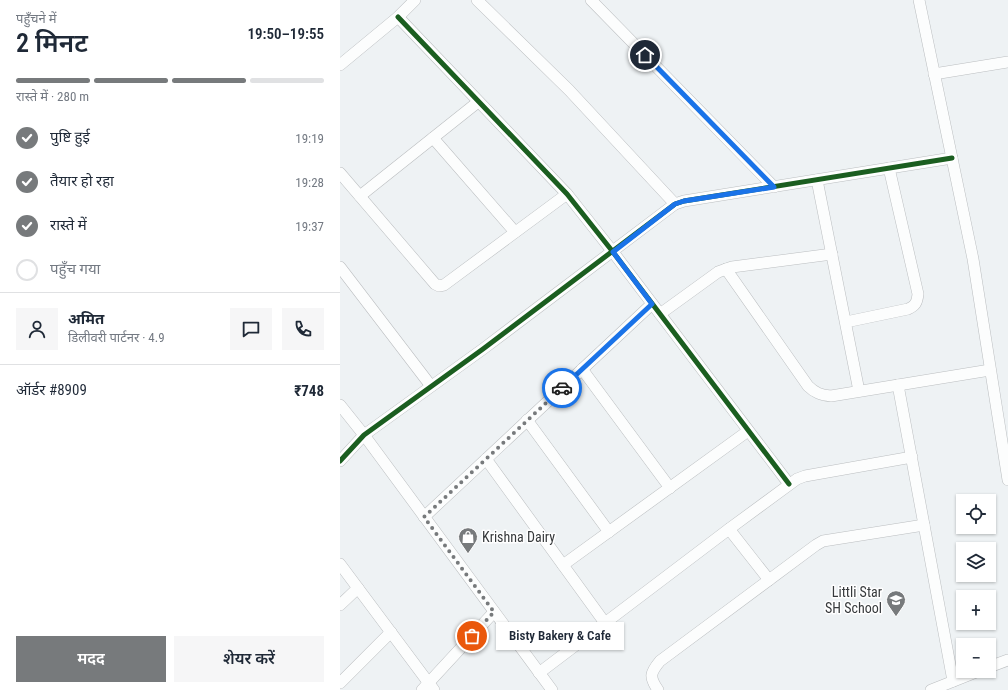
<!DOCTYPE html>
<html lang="hi">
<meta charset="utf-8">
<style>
:root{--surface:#fff;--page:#f6f6f7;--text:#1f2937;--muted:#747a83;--line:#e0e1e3;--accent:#777a7c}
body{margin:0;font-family:"Roboto Condensed","Noto Sans Devanagari",sans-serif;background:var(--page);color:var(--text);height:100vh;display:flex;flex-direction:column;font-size:15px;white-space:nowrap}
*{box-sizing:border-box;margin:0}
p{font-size:13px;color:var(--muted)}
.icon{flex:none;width:22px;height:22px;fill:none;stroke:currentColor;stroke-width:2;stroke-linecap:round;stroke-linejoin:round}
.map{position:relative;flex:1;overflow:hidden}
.side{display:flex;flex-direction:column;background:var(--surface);width:340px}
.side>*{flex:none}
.controls{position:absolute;left:616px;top:494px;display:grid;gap:8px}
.controls a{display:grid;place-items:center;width:40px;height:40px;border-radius:0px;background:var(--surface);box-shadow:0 1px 3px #0004;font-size:20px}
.pin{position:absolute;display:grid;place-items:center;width:34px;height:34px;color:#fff;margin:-17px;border:2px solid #fff;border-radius:50%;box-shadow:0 1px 4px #0007}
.courier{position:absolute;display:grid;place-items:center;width:40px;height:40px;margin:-20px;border:3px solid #1a73e8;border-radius:50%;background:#fff;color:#222;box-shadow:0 1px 5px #0007}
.bubble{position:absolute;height:28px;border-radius:0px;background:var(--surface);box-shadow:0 1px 3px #0004;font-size:13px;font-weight:600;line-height:28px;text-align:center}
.head em{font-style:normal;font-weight:600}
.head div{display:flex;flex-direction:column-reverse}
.head{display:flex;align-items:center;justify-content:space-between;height:68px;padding:0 16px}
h1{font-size:26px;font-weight:600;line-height:30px}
.bar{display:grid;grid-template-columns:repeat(4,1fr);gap:6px 4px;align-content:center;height:48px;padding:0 16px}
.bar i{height:5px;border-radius:3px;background:var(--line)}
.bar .selected{background:var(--accent)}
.bar p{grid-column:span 4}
.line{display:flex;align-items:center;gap:10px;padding:0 16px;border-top:1px solid var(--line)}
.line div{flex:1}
.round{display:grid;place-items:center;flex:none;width:42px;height:42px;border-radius:0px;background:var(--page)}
ol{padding:0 16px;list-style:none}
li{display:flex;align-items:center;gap:12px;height:44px}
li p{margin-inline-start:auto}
li .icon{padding:4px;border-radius:50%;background:var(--accent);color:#fff;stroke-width:4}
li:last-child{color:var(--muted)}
li i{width:22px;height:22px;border:2px solid var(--line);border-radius:50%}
.primary-button{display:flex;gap:8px;margin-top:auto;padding:8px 16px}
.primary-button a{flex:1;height:46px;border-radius:0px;background:var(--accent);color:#fff;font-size:16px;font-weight:600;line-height:46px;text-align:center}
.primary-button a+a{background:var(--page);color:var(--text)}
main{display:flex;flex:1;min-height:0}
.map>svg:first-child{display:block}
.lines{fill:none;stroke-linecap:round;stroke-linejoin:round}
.minor-casing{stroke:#bbbec0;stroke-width:12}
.minor{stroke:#fcfdfd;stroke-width:11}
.cycleway-casing{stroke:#fff;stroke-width:8}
.cycleway{stroke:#1b5e20;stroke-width:5}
.done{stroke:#777a7c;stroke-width:4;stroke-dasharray:0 7.2}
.route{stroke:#1a73e8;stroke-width:5}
.labels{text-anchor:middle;stroke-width:3;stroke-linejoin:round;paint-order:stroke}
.poi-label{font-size:14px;fill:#373a3c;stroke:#fff;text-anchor:start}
</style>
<main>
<section class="side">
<div class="head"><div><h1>2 मिनट</h1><p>पहुँचने में</p></div><em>19:50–19:55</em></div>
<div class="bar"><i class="selected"></i><i class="selected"></i><i class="selected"></i><i></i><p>रास्ते में · 280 m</p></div>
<ol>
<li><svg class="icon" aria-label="check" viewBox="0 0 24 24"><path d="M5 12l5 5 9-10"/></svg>पुष्टि हुई<p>19:19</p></li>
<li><svg class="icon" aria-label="check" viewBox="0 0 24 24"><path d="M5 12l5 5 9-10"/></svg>तैयार हो रहा<p>19:28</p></li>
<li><svg class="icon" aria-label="check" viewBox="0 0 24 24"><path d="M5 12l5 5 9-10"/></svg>रास्ते में<p>19:37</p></li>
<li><i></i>पहुँच गया</li>
</ol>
<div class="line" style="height:72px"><a class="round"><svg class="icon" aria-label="person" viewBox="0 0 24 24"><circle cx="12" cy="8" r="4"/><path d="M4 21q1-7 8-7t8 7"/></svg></a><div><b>अमित</b><p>डिलीवरी पार्टनर · 4.9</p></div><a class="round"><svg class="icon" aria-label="chat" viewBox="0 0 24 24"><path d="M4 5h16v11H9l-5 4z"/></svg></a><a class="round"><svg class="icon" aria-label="phone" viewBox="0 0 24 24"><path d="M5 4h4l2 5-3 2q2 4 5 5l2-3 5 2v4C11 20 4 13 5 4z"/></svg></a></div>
<div class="line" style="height:52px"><div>ऑर्डर #8909</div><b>₹748</b></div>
<div class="primary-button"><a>मदद</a><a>शेयर करें</a></div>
</section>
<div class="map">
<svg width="668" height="690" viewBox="0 0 668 690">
<rect width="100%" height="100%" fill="#eef2f4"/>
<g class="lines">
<defs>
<g id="minor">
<polyline points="137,0 229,90 335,204"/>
<polyline points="251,0 434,187"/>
<polyline points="579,0 633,259 668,480"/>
<polyline points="58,17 227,194 273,252 449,484"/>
<polyline points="0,65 58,17 75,0"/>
<polyline points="594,74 668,62"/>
<polyline points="93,138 175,232"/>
<polyline points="0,173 95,284 99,286 104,285 227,194"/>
<polyline points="477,180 519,391"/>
<polyline points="20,196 138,102"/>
<polyline points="0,267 91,386"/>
<path d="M 386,269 L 468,386 C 475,393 481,395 491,396 L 650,370"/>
<polyline points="320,314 378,272 392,267 492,254"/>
<path d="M 506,322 L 568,309 C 575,306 577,303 578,294 L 549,168"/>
<polyline points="242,369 330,488"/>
<polyline points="558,385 613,681"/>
<polyline points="0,405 24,435 212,690"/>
<polyline points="187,420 269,532"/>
<polyline points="146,459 265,623"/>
<polyline points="0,461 24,435 143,349 335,204 344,201 612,158"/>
<polyline points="84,517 312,304"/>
<polyline points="389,529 429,580"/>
<polyline points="0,564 94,690"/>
<polyline points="223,565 408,431"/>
<polyline points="0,605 18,588"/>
<polyline points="649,667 668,660"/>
<polyline points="199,673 389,529 457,479 465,476 572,457"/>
<polyline points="0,683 51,632"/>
<polyline points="82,690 154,612"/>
<path d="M 318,690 C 309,677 310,673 320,661 L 476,545 L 483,541 L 584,525"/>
<polyline points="591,690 639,671"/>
</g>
</defs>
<use href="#minor" class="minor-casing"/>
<use href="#minor" class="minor"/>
<defs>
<g id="cycleway">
<polyline points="58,17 227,194 273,252 449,484"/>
<polyline points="0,461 24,435 143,349 335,204 344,201 612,158"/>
</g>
</defs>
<use href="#cycleway" class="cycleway-casing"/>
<use href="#cycleway" class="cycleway"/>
</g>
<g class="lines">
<polyline class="done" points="132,636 154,612 84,517 222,388"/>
<polyline class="route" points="222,388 312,304 273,252 335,204 344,201 434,187 305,55"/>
</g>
<defs>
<symbol id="shop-pin" viewBox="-11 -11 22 30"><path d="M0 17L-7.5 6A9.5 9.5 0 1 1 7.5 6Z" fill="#777a7c" stroke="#fff"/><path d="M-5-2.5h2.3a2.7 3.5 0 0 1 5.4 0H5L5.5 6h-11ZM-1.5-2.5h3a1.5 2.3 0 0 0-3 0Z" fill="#fff"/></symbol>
<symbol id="school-pin" viewBox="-11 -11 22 30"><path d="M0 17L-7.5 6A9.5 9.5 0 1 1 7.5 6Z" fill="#777a7c" stroke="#fff"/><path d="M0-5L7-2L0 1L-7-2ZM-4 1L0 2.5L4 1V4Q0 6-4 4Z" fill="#fff"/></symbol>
</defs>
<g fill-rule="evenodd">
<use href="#shop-pin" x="117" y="526" width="22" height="30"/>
<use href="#school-pin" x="545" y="589" width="22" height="30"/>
</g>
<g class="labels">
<g class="poi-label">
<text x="142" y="542">Krishna Dairy</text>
<text x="542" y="597" text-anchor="end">Littli Star<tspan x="542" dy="16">SH School</tspan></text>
</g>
</g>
</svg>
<div class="controls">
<a><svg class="icon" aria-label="locate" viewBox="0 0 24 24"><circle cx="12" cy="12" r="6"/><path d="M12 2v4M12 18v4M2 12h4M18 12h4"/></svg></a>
<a><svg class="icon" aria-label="layers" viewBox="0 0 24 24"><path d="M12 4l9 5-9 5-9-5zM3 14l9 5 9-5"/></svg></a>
<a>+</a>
<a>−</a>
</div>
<div class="pin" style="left:132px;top:636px;background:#ea580c"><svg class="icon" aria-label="bag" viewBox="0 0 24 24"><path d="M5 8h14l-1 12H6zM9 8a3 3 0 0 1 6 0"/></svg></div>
<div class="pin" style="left:305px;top:55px;background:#1f2937"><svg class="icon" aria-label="home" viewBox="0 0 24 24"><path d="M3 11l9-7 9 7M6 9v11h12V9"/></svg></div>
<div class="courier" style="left:222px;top:388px"><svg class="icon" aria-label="car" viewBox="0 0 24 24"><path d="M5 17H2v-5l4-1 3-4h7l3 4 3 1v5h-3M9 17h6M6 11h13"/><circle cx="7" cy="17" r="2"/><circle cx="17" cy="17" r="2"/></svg></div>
<div class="bubble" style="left:156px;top:622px;width:128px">Bisty Bakery &amp; Cafe</div>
</div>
</main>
